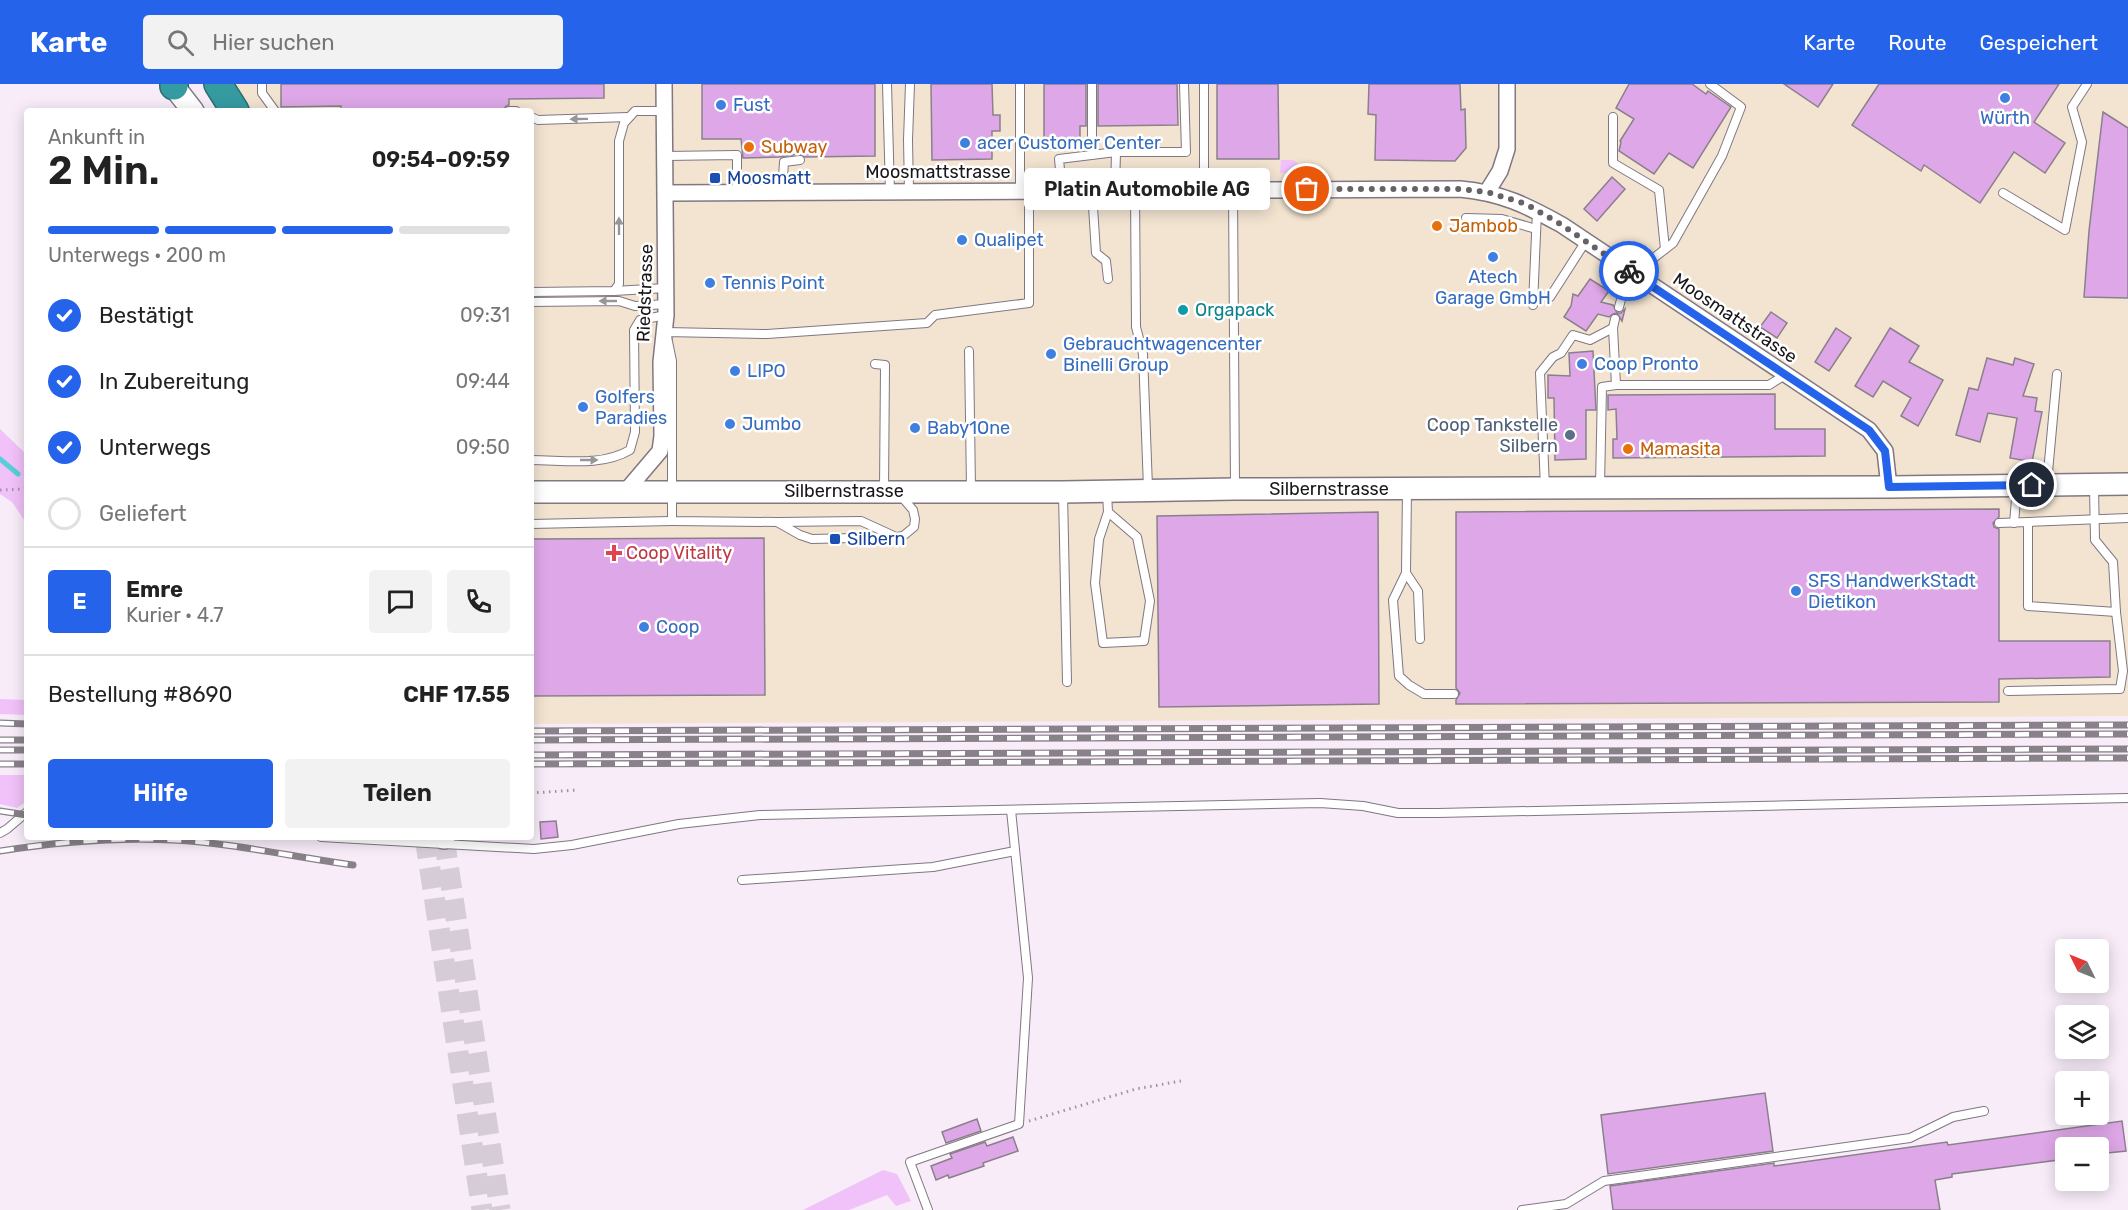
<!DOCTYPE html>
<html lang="de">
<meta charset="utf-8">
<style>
:root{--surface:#fff;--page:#f2f2f2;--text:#222;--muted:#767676;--line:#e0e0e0;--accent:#2563eb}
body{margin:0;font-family:Rubik,sans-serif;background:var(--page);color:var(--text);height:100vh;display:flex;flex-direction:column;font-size:22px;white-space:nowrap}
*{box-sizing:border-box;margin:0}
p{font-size:20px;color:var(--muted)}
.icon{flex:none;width:33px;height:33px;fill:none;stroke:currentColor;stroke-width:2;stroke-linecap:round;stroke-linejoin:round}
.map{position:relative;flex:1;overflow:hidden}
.drawer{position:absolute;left:24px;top:24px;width:510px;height:732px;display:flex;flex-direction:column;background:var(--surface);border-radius:6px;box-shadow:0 3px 15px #0003}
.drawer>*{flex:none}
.needle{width:39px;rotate:313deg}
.buttons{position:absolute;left:2055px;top:855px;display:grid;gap:12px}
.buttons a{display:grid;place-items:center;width:54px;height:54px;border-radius:6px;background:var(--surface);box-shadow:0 3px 15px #0003;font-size:30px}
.pin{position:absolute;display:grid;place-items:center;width:51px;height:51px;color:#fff;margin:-26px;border:3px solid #fff;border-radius:50%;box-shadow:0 2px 6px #0007}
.courier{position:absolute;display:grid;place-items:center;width:60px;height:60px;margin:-30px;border:4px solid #2563eb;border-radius:50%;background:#fff;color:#222;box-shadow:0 2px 8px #0007}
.bubble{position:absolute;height:42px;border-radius:6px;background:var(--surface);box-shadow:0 3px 15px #0003;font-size:20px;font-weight:600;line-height:42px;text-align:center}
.headline em{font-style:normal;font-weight:600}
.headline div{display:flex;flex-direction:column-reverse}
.headline{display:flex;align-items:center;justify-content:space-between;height:102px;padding:0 24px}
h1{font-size:39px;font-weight:600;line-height:45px}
.bar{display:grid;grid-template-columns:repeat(4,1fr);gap:9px 6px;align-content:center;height:72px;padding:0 24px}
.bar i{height:8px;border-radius:4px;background:var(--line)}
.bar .on{background:var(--accent)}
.bar p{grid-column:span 4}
.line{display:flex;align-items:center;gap:15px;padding:0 24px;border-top:2px solid var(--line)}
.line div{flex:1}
.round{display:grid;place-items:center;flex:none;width:63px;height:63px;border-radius:6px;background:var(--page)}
ol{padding:0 24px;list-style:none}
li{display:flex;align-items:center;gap:18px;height:66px}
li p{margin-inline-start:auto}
li .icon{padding:6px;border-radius:50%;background:var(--accent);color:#fff;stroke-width:4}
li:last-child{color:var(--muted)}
li i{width:33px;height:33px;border:3px solid var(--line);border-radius:50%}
.cta{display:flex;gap:12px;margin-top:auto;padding:12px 24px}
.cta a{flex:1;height:69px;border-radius:6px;background:var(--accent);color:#fff;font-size:24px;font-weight:600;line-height:69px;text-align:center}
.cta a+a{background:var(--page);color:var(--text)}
header{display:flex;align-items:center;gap:36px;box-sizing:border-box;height:84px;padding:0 30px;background:var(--accent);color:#fff}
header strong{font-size:28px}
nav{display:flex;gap:33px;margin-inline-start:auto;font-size:21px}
.search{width:420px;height:54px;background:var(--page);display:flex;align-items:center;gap:15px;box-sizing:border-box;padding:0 21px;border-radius:6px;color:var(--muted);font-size:22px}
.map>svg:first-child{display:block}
.commercial{fill:#f3e4d1}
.green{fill:#f1c1f9}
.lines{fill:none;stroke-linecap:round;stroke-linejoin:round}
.stream{stroke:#56cfd7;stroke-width:5}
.building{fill:#dea7e7;stroke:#8a808b;stroke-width:1.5}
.secondary-tunnel{stroke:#d6ccd7;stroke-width:21;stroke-dasharray:21 10;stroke-linecap:butt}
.lane-casing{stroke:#807782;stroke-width:10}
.street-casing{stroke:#807782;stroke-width:18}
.secondary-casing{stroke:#807782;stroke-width:24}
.highway-casing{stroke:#2b6c71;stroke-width:30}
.path{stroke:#9d959e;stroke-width:3;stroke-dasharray:1.5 4.5;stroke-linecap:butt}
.lane{stroke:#fff;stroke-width:8}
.street{stroke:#fff;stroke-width:15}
.secondary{stroke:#fff;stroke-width:21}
.highway{stroke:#359ba1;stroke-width:27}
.rail-casing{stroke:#888189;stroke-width:7}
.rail{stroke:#fff;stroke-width:4.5;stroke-dasharray:14;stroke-linecap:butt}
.oneway{fill:#979698}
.done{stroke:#666067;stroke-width:6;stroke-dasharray:0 10.8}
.route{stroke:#2563eb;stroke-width:8}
.shop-dot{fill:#3f7fe0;stroke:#fff;stroke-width:2}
.food-dot{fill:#e8710a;stroke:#fff;stroke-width:2}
.transit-dot{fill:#1a4fb4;stroke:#fff;stroke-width:2}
.culture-dot{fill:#0f9aa8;stroke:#fff;stroke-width:2}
.service-dot{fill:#5c6f8a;stroke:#fff;stroke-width:2}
.health-dot{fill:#e0444e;stroke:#fff;stroke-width:2}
.labels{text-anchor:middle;stroke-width:5;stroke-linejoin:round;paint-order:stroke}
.shop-label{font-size:18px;fill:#366cbe;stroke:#fff;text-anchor:start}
.food-label{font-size:18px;fill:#c56008;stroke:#fff;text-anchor:start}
.street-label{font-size:18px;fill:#181519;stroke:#fff}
.transit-label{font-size:18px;fill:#164399;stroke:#fff;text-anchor:start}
.culture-label{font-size:18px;fill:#0d838f;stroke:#fff;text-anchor:start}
.service-label{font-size:18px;fill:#4e5e75;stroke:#fff;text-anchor:end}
.health-label{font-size:18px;fill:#be3a42;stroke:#fff;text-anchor:start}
</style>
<header>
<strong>Karte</strong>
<div class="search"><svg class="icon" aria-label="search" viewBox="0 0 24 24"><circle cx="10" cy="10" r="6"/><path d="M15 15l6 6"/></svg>Hier suchen</div>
<nav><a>Karte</a><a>Route</a><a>Gespeichert</a></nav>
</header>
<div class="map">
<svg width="2128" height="1126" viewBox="0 0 2128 1126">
<rect width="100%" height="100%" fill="#f7ecf8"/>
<polygon class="commercial" points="233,0 2128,0 2128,632 531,640 531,27 250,27 234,6"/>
<g class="green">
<polygon points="1281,76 1294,76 1298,80 1299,90 1280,89"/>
<polygon points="0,345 27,371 27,440 12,418 0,410"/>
<polygon points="0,615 27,616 27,631 0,630"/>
<polygon points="0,691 27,691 27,717 17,724 0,720"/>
<polygon points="883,1086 897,1090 911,1117 896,1122 887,1111 849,1126 803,1126"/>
</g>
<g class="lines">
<polyline class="stream" points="0,375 18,390"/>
</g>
<g class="building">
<polygon points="281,0 604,0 604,14 509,15 509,21 506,22 503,27 341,27 341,22 281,23"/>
<polygon points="702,0 875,0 875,72 805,73 799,70 780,73 743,74 741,55 702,55"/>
<polygon points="931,0 992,0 993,31 1000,31 1000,47 992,47 992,75 932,76"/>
<polygon points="1044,0 1086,0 1086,42 1080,42 1080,65 1044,65"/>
<polygon points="1098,0 1177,0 1178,41 1098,42"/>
<polygon points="1217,0 1278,0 1279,75 1217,75"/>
<polygon points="1369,0 1460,0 1461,26 1465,25 1466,64 1455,77 1375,76 1376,31 1368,30"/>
<polygon points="1629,0 1692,0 1706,10 1708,7 1731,23 1693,84 1669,69 1654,90 1619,67 1621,58 1620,57 1634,35 1616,24"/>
<polygon points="1784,0 1833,0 1818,23"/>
<polygon points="1879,0 2059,0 2034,38 2065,59 2045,89 2014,68 1980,119 1924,81 1921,87 1852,41"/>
<polygon points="2103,28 2128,44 2128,214 2084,213 2089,147"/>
<polygon points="1612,93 1625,105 1597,137 1584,125"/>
<polygon points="1590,195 1609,207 1601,218 1613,221 1617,229 1621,229 1625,225 1622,237 1617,229 1613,230 1609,233 1598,230 1586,247 1564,233 1571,222 1573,210 1578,212"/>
<polygon points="1771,228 1787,239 1777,254 1760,243"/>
<polygon points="1836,244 1851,254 1829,287 1815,278"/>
<polygon points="1890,244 1919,262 1909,278 1943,296 1918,342 1901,332 1911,314 1883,297 1873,313 1855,302"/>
<polygon points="1593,267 1596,326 1586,326 1586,375 1555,376 1554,314 1548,314 1548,291 1570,292 1569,269"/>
<polygon points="1987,274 2013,281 2015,274 2034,280 2023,312 2037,314 2035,327 2042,328 2032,378 2010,374 2017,334 1988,329 1980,358 1956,351 1969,304 1978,306"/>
<polygon points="1775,310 1775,345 1825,345 1825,372 1613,374 1613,355 1617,355 1616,325 1608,326 1608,311"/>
<polygon points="1999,425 1999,433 1993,439 1994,443 1999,445 1999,557 2110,557 2110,593 1999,595 1999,618 1456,620 1456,616 1460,609 1456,604 1456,428"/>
<polygon points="1378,428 1379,620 1159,623 1157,432"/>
<polygon points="764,454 765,611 531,612 531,455"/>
<polygon points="556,737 558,753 541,755 540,738"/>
<polygon points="1765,1009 1773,1067 1608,1090 1601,1031"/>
<polygon points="977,1035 981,1047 946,1059 942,1048"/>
<polygon points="2122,1037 2126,1067 2098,1070 2098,1064 2066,1064 2066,1075 1952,1090 1952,1093 1935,1096 1940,1126 1613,1126 1610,1102 1774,1079 1774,1082 1947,1058 1948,1061"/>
<polygon points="1013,1053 1018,1067 983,1079 984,1082 949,1094 948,1091 936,1096 931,1082 952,1074 950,1070 985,1058 987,1062"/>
</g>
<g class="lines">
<g class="secondary-tunnel">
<polyline points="425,753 482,1126"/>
<polyline points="444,754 500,1126"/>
</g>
<defs>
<g id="lane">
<polyline points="262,0 262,9 275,27"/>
<polyline points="887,0 890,108"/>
<polyline points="509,27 516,27"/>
<polyline points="531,33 538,36 628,33"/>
<polyline points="1613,33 1613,79 1659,106 1665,165"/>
<polyline points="1092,71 1092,0"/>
<polyline points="665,72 737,71 737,108"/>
<polyline points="1135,106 1136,243 1143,270 1148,404"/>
<polyline points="1204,106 1204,0"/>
<polyline points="1233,106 1235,404"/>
<polyline points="1020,107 1020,0"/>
<polyline points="1062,107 1059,75 1116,68"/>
<polyline points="1092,107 1096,169 1106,177 1108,195"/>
<polyline points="1115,107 1116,68 1186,68 1184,0"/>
<polyline points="782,108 784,78 800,76"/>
<polyline points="909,108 908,56 910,0"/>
<polyline points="2003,109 2065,146 2082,58 2072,23 2087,0"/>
<polyline points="1466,134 1502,135 1536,145"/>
<polyline points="614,207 619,200 619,57 624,39 635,27 664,27"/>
<polyline points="531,208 614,207 666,204"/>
<polyline points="1550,213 1586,157"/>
<polyline points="531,218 619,217 635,222 666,220"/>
<polyline points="1533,221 1537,127"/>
<polyline points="1619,223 1622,212 1633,190 1673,159 1722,72 1741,23 1710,0"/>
<polyline points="969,267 971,405"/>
<polyline points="875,280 885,281 884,406"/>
<polyline points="1616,301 1769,301 1785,291"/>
<path d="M 531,376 C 564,376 601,383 630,366 L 635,348 L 634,246 L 640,236 L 666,231"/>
<polyline points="2047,399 2057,290"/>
<polyline points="1600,402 1602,303 1616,301 1613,244 1615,235"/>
<polyline points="1545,403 1540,289 1553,273 1561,269 1573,251 1590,256 1613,244"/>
<polyline points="1407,406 1406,489 1418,507 1420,555"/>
<polyline points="1063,409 1067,598"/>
<polyline points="1107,409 1108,428 1137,453 1150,517 1144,557 1103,559 1095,499 1099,455 1108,428"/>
<polyline points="901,412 913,426 915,435 914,443 903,452 897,453 812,455 800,451 777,438 672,437 672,277 666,248 767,250 927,239 935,231 1029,219 1029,107"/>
<polyline points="779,438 861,437 896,453"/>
<polyline points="2028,438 2128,434"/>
<polyline points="1999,439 2028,438 2028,522 2116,528 2113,478 2095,456 2094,403"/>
<polyline points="2014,439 2017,404"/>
<polyline points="531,440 672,437"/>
<polyline points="1406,489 1393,516 1399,592 1409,601 1424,610 1454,610"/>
<polyline points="2008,607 2120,605 2123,587 2116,528"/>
<polyline points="0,749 7,745 27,728"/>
<polyline points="321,753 534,765 572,761 679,740 760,731 1320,719 1363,722 1398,729 1438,729 2128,714"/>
<polyline points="742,796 933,783 1015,767"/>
<polyline points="928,1126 910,1078 1019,1040 1028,894 1011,726"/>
<polyline points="1522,1126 1566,1120 1604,1097 1910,1054 1953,1033 1984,1027"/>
</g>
<g id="street">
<polyline points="1487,108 1500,87 1507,65 1507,0"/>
<path d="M 666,109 L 1460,105 C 1502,109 1526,121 1562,141 L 1869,346 L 1885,367 L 1889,403"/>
<polyline points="626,407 660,367 662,352 661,278 666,231 664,0"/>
</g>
<g id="secondary">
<polyline points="172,0 193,27"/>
<polyline points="531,408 1063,408 1235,405 1889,403 2128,400"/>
<polyline points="444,753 444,754"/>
</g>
<g id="highway">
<polyline points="218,0 235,27"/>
<polyline points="174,2 174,0"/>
</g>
</defs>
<use href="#lane" class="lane-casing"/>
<use href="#street" class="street-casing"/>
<use href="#secondary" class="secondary-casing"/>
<use href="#highway" class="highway-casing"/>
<g class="path">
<polyline points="0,406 27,405"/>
<polyline points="531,709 578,706"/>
<polyline points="1029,1037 1136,1005 1181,997"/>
</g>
<use href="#lane" class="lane"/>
<use href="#street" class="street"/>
<use href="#secondary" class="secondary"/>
<use href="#highway" class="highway"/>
<defs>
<g id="rail">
<polyline points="0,639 27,640"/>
<polyline points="531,647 2128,641"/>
<polyline points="0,656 27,656"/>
<polyline points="531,656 2128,650"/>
<polyline points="0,666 27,666"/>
<polyline points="531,671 2128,665"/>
<polyline points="0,680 27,680"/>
<polyline points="531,680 2128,674"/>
<polyline points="0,727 27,731"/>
<path d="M 0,767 C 57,758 115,753 173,756 C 233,759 293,773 353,781"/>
</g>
</defs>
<use href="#rail" class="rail-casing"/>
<use href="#rail" class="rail"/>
</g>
<defs><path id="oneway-solid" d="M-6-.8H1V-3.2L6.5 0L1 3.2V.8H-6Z" transform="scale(1.5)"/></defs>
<g class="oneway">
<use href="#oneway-solid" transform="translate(579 35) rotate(179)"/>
<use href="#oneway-solid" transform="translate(619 142) rotate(-90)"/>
<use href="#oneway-solid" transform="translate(608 217) rotate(180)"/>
<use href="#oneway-solid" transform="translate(589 376)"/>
</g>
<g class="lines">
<polyline class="done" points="1307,105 1460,105 1487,108 1526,120 1562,141 1629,187"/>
<polyline class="route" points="1629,187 1869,346 1885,367 1889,403 2032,401"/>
</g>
<g class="shop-dot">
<circle cx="2005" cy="14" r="6"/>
<circle cx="721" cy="21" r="6"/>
<circle cx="965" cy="59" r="6"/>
<circle cx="962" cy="156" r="6"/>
<circle cx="1493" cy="173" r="6"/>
<circle cx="710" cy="199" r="6"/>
<circle cx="1051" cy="270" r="6"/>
<circle cx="1582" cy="280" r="6"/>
<circle cx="735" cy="287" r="6"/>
<circle cx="583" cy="323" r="6"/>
<circle cx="730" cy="340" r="6"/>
<circle cx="915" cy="344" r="6"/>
<circle cx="1796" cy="507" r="6"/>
<circle cx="644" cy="543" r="6"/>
</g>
<g class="food-dot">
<circle cx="749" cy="63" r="6"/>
<circle cx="1437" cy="142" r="6"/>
<circle cx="1628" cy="365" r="6"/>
</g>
<g class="transit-dot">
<rect x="709" y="88" width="12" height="12" rx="3"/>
<rect x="829" y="449" width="12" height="12" rx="3"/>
</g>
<circle class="culture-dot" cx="1183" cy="226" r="6"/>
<circle class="service-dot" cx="1570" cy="351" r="6"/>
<path class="health-dot" d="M611 460h6v6h6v6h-6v6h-6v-6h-6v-6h6z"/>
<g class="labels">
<g class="shop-label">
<text x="733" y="27">Fust</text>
<text x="2005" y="40" text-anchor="middle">Würth</text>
<text x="977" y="65">acer Customer Center</text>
<text x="974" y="162">Qualipet</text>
<text x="1493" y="199" text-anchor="middle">Atech<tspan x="1493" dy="21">Garage GmbH</tspan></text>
<text x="722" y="205">Tennis Point</text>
<text x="1063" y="266">Gebrauchtwagencenter<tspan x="1063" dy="21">Binelli Group</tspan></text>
<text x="1594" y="286">Coop Pronto</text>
<text x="747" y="293">LIPO</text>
<text x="595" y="319">Golfers<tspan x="595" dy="21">Paradies</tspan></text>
<text x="742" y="346">Jumbo</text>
<text x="927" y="350">Baby1One</text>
<text x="1808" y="503">SFS HandwerkStadt<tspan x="1808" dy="21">Dietikon</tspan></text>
<text x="656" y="549">Coop</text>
</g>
<g class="food-label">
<text x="761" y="69">Subway</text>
<text x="1449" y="148">Jambob</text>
<text x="1640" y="371">Mamasita</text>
</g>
<g class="street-label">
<text x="938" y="94">Moosmattstrasse</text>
<text transform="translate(645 209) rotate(-88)" y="6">Riedstrasse</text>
<text transform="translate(1735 234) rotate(34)" y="6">Moosmattstrasse</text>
<text x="1329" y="411">Silbernstrasse</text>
<text x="844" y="413">Silbernstrasse</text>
</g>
<g class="transit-label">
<text x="727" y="100">Moosmatt</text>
<text x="847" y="461">Silbern</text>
</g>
<g class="culture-label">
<text x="1195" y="232">Orgapack</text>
</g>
<g class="service-label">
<text x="1558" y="347">Coop Tankstelle<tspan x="1558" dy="21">Silbern</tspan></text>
</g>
<g class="health-label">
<text x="626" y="475">Coop Vitality</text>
</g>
</g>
</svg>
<div class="buttons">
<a><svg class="needle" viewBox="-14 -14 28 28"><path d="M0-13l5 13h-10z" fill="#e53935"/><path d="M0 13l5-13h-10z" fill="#767676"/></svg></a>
<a><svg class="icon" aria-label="layers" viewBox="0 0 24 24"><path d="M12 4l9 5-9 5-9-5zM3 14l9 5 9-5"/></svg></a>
<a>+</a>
<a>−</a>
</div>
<div class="pin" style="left:1307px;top:105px;background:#ea580c"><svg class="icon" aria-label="bag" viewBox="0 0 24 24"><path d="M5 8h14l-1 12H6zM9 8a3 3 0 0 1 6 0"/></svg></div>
<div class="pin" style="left:2032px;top:401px;background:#1f2937"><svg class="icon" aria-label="home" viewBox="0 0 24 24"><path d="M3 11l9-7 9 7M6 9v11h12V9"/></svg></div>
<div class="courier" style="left:1629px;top:187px"><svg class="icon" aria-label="bike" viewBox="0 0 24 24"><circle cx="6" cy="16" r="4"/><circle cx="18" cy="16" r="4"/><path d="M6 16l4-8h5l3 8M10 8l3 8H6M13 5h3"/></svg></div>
<div class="bubble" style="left:1024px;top:84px;width:246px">Platin Automobile AG</div>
<section class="drawer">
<div class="headline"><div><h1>2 Min.</h1><p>Ankunft in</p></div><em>09:54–09:59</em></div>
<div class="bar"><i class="on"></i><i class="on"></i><i class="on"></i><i></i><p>Unterwegs · 200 m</p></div>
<ol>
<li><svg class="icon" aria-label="check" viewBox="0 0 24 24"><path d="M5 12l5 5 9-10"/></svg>Bestätigt<p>09:31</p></li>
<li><svg class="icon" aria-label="check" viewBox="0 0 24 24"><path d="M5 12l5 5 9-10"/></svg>In Zubereitung<p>09:44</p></li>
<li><svg class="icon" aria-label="check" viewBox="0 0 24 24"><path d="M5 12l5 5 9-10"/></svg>Unterwegs<p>09:50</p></li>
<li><i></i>Geliefert</li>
</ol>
<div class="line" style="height:108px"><b class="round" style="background:var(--accent);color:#fff">E</b><div><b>Emre</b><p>Kurier · 4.7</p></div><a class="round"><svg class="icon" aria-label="chat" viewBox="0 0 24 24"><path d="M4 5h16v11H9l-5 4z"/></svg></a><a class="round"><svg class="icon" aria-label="phone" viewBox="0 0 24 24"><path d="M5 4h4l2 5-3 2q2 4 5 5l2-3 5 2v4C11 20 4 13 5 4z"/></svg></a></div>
<div class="line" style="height:78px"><div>Bestellung #8690</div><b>CHF 17.55</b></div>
<div class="cta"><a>Hilfe</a><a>Teilen</a></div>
</section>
</div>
